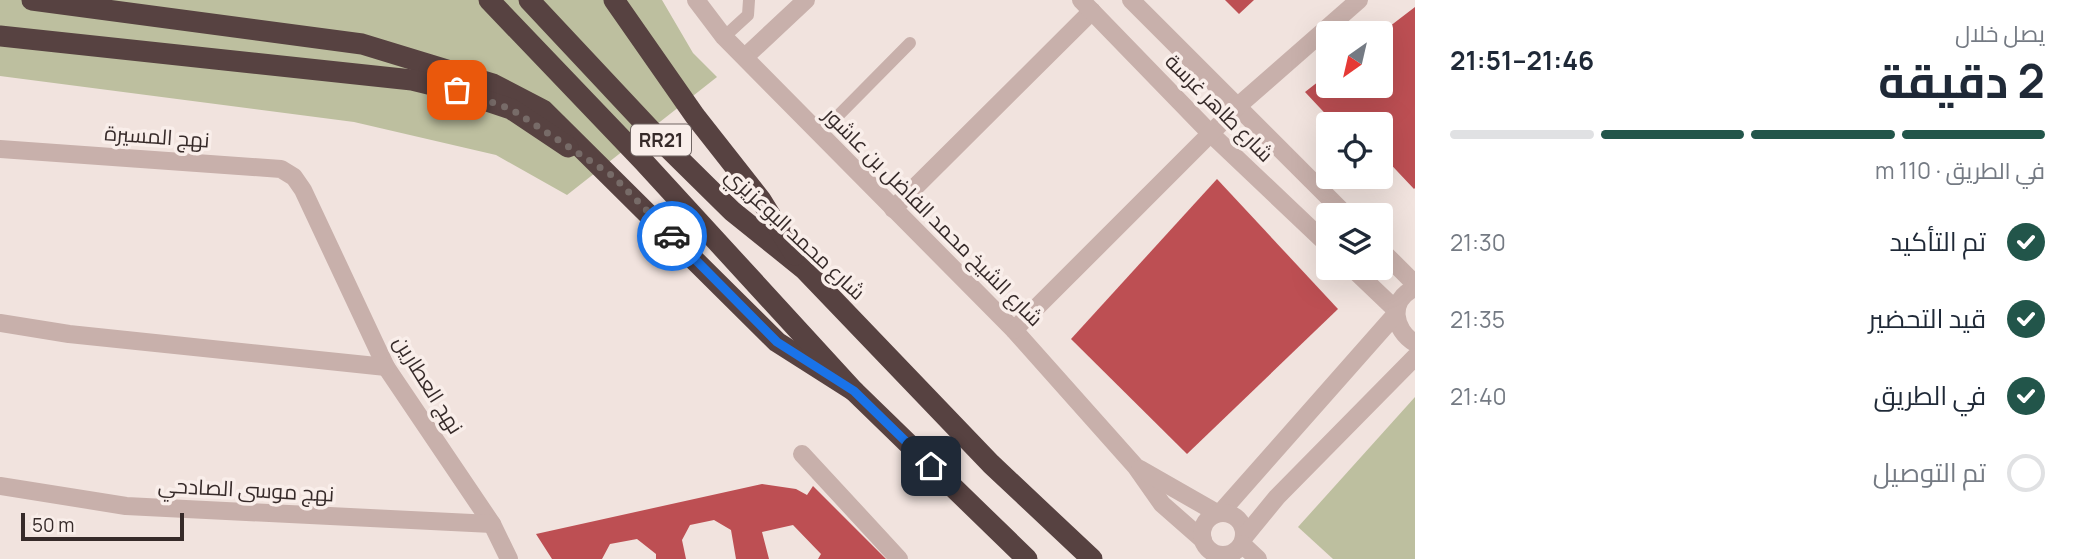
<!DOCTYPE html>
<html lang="ar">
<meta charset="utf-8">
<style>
:root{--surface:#fff;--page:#f2f2f3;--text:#1f2937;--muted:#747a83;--line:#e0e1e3;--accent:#22554a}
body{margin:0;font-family:Manrope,Cairo,sans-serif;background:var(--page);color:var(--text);direction:rtl;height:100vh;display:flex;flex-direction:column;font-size:26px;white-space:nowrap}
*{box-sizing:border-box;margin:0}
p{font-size:23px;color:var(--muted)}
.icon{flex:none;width:38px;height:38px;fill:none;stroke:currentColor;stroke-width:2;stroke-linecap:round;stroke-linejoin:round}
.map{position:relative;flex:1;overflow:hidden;direction:ltr}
.sheet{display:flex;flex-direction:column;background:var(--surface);width:665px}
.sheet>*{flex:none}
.needle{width:46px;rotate:214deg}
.buttons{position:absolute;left:1316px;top:21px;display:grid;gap:14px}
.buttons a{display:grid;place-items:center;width:77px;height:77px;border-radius:7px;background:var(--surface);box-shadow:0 7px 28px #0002;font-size:35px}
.scale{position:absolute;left:21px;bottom:18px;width:163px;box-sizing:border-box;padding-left:7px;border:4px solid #362a29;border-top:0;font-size:19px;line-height:24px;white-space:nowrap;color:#362a29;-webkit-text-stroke:5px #f9eeea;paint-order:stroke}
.pin{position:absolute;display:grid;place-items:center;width:60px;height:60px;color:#fff;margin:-30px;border-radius:14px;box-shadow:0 4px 10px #0006}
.courier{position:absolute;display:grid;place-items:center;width:70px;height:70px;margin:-35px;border:5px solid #1a73e8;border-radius:50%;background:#fff;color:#222;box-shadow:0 2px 9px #0007}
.overview em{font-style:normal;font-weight:700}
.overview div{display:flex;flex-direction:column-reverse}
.overview{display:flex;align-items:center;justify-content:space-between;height:119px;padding:0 35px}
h1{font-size:46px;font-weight:700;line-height:52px}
.bar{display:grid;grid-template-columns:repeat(4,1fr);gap:10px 7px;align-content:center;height:84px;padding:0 35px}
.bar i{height:9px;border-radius:5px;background:var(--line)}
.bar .selected{background:var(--accent)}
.bar p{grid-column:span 4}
ol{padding:0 35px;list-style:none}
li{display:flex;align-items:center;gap:21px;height:77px}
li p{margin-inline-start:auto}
li .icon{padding:7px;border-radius:50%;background:var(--accent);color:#fff;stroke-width:4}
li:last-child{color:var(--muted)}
li i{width:38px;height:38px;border:4px solid var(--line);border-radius:50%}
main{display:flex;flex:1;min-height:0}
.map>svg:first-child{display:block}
.green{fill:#bdbf9f}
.building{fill:#bd4f53}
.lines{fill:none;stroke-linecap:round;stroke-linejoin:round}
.service{stroke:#c8b0ab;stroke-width:12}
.pedestrian{stroke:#c8b0ab;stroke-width:18}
.minor{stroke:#c8b0ab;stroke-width:18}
.motorway{stroke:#574241;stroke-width:21}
.done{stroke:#776b68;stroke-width:7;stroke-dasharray:0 12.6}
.route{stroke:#1a73e8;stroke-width:9}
.labels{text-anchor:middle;stroke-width:7;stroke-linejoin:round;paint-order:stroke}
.shield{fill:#f9eeea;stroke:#706563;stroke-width:2}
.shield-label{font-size:19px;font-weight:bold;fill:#362a29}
.street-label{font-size:21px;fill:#362a29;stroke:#f9eeea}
</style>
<main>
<section class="sheet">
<div class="overview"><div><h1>2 دقيقة</h1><p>يصل خلال</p></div><em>21:46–21:51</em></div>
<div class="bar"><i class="selected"></i><i class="selected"></i><i class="selected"></i><i></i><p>في الطريق · 110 m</p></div>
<ol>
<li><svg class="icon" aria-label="check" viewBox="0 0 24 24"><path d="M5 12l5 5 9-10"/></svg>تم التأكيد<p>21:30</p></li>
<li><svg class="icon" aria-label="check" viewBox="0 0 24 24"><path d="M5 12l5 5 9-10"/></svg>قيد التحضير<p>21:35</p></li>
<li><svg class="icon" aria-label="check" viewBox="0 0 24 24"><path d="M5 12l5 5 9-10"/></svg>في الطريق<p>21:40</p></li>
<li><i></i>تم التوصيل</li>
</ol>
</section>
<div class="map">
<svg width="1415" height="559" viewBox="0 0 1415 559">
<rect width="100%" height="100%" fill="#f1e3de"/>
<g class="green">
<polygon points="0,0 662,0 693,53 717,77 567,195 496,155 354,122 0,76"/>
<polygon points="1415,397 1415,559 1333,559 1298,527"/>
</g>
<g class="building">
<polygon points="1225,0 1254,0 1239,14"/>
<polygon points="1415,7 1415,188 1414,189 1381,154 1381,124 1335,124 1305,92 1328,74 1328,86 1381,86 1381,33"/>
<polygon points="1217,179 1338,309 1187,454 1071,339"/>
<polygon points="762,484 796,489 807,495 813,486 886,559 818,559 821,554 793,525 762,532 769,559 736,559 731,530 714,520 690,525 682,540 686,559 656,559 656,554 637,539 610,544 602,559 552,559 536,534"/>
</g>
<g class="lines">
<g class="service">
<polyline points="724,37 748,15 749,0"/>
<polyline points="819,135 910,43"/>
</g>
<g class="pedestrian">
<polyline points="745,57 806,0"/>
<polyline points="893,209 1092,11"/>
</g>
<g class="minor">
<polyline points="696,0 724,37 1014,330 1136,467 1162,504 1203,540"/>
<polyline points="1081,0 1211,134 1328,245"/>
<polyline points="1131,0 1346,215"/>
<polyline points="0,149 281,169 294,177 303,190 386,367 492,524 509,559"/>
<polyline points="1381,250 1415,284"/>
<polyline points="1352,268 1396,310"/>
<path d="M 1415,288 C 1388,300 1393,330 1415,343"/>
<polyline points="0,323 69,334 386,367"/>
<polyline points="1014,330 1238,106 1359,0"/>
<polyline points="802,454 899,559"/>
<polyline points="1140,469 1217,513"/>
<polyline points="0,486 126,506 492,524"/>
<polyline points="1221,512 1395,315"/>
<circle cx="1223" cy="534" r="21"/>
<polyline points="1245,536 1277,497 1415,357"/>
<polyline points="1242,544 1258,559"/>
</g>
<g class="motorway">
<polyline points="32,0 362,44 493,84 543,110 777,342 854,391"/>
<polyline points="489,0 643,161 854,391 1027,559"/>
<polyline points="529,0 663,143 732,211 804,269 991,464 1092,559"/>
<polyline points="614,0 695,116 761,200 795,255"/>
<polyline points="0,36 412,80 457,91 511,109 568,147"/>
</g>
</g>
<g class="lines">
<polyline class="done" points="457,90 511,109 613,176 672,236"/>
<polyline class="route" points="672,236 777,342 854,391 931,466"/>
</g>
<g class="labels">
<rect class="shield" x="631" y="124.5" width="60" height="31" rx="5"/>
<g class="shield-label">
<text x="661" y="147">RR21</text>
</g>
<g class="street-label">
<text transform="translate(1219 108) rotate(45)" y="7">شارع طاهر غرسة</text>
<text transform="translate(157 137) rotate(4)" y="7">نهج المسيرة</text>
<text transform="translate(933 217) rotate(45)" y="7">شارع الشيخ محمد الفاضل بن عاشور</text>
<text transform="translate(795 234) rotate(43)" y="7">شارع محمد البوعزيزي</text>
<text transform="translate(428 385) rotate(58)" y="7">نهج العطارين</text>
<text transform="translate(246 490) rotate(3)" y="7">نهج موسى الصادحي</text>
</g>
</g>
</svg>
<div class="buttons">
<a><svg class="needle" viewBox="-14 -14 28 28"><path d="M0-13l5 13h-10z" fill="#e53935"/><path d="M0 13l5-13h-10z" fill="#747a83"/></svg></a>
<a><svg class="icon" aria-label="locate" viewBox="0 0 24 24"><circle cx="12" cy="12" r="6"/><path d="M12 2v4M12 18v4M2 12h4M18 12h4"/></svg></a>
<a><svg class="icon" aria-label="layers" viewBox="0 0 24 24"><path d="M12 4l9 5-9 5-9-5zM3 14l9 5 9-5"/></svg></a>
</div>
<div class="scale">50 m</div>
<div class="pin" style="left:457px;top:90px;background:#ea580c"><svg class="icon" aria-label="bag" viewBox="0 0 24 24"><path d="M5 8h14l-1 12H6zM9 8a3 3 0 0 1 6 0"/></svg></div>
<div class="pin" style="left:931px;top:466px;background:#1f2937"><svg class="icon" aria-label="home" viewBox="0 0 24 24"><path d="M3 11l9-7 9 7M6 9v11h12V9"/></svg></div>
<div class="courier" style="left:672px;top:236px"><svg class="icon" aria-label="car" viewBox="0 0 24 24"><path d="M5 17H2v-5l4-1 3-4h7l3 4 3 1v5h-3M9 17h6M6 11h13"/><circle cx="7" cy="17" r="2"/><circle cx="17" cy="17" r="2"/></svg></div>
</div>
</main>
